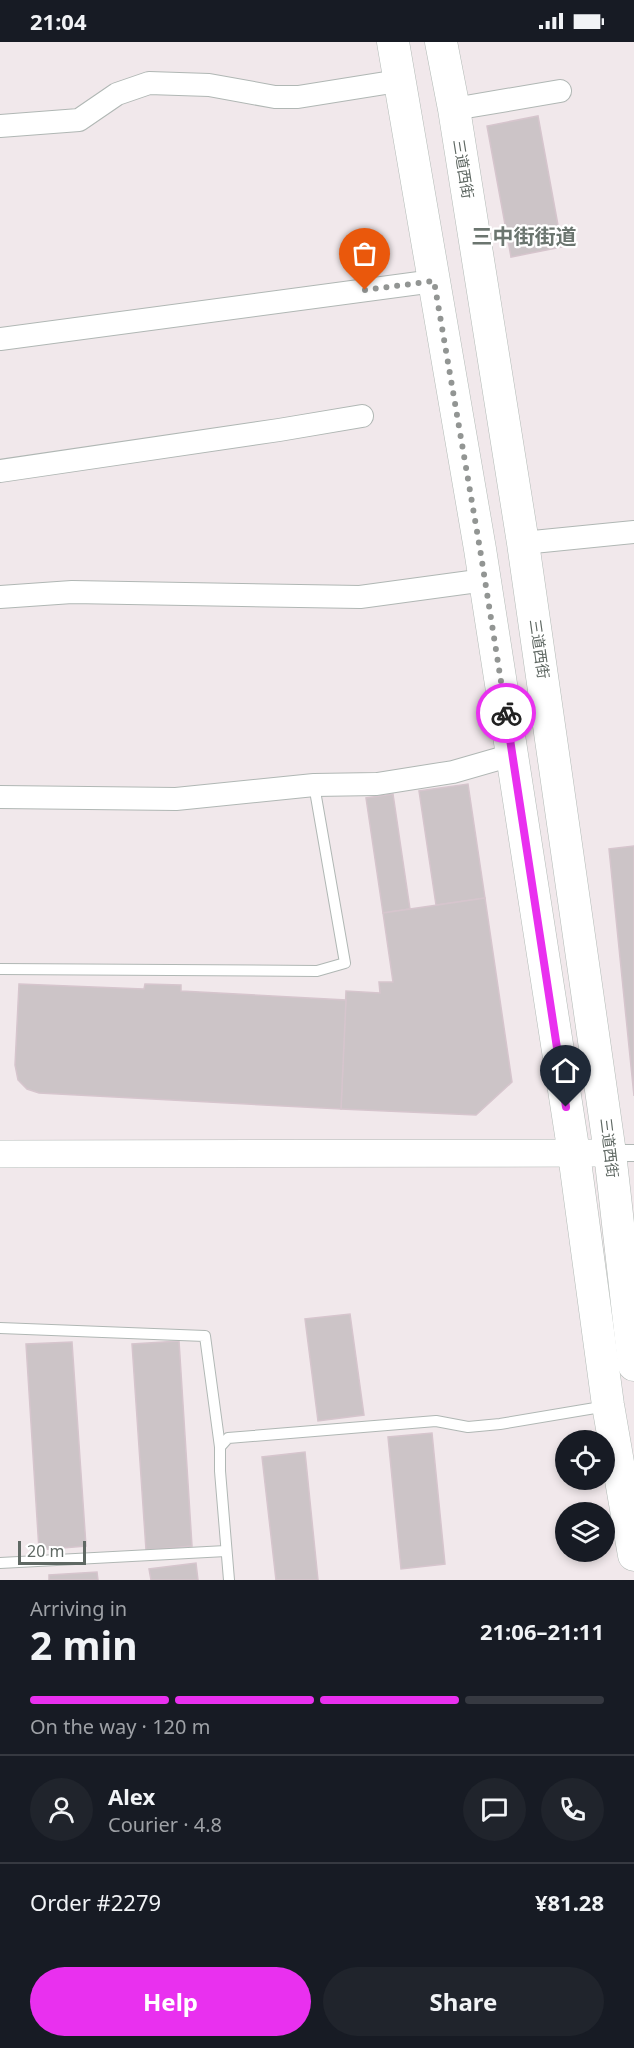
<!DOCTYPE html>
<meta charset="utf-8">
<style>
:root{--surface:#171b24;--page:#20242c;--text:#f1f3f6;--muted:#9ea1a6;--line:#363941;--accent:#e930ef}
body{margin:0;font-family:"Noto Sans","Noto Sans SC",sans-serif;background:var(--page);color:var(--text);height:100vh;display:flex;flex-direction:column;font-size:22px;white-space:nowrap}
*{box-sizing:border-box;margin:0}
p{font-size:20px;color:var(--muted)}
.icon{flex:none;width:33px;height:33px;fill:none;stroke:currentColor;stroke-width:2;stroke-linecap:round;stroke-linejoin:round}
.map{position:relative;height:1538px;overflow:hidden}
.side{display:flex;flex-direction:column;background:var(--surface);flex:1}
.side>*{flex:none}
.controls{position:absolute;left:555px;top:1388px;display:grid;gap:12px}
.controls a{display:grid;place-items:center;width:60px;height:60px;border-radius:50%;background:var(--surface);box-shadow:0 3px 9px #0003;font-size:30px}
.scale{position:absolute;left:18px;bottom:15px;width:68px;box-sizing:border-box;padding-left:6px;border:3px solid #5f6863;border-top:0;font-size:16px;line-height:21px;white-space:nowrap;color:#5f6863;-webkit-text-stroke:4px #fff;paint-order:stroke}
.pin{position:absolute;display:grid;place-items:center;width:51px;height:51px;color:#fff;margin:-62px -26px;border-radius:50% 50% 50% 0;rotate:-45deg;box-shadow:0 0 6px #0007}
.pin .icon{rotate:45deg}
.courier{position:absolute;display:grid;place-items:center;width:60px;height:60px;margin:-30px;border:4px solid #e930ef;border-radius:50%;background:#fff;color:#222;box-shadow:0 2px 8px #0007}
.headline em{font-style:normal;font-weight:700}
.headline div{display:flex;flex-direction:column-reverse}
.headline{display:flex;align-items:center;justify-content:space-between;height:102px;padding:0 30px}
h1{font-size:39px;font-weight:700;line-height:45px}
.bar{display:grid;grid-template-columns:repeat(4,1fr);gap:9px 6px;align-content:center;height:72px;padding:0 30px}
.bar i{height:8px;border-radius:4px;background:var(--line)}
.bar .on{background:var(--accent)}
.bar p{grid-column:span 4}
.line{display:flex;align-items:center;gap:15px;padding:0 30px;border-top:2px solid var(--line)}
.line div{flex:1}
.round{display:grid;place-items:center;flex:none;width:63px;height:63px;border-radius:32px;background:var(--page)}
.cta{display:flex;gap:12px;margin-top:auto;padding:12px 30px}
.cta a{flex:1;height:69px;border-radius:36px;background:var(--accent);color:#fff;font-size:24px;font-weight:700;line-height:69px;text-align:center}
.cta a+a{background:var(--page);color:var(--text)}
.status{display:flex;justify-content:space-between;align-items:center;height:42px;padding:0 30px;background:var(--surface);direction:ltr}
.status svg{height:16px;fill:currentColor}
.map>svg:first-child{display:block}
.building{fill:#ccc4c7;stroke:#d6c5cd;stroke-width:1.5}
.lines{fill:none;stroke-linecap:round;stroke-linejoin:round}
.service-casing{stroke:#b0b7b4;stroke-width:12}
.pedestrian-casing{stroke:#b0b7b4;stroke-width:18}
.minor-casing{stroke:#b0b7b4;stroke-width:24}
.tertiary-casing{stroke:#b0b7b4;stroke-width:28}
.secondary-casing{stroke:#b2bab6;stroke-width:33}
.service{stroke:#fff;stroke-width:10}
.pedestrian{stroke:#fff;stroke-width:16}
.minor{stroke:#fff;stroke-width:22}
.tertiary{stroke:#fff;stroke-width:27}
.secondary{stroke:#fff;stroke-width:32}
.done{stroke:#929593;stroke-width:6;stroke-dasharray:0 10.8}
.route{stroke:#e930ef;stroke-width:8}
.labels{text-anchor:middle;stroke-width:4.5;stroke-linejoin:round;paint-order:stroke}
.street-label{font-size:15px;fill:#5f6863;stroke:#fff}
.district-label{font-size:21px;font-weight:bold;fill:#6b756f;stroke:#fff}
</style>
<div class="status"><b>21:04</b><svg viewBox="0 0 49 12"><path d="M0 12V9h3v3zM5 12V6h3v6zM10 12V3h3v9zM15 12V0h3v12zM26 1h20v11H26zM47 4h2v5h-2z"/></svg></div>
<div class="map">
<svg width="634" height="1538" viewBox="0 0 634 1538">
<rect width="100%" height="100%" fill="#f1e8eb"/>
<g class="building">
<polygon points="538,74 562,205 511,215 487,84"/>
<polygon points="468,742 485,856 436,863 419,749"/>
<polygon points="393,752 410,867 383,871 366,756"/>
<polygon points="634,804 634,1054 609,807"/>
<polygon points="485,856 512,1040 476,1073 341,1067 346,949 380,951 379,940 393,940 383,871"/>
<polygon points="19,942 144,947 145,942 181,943 181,949 346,958 341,1067 39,1051 27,1047 18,1038 15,1023"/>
<polygon points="350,1272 364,1373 318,1379 305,1277"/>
<polygon points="179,1299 192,1504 146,1508 132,1302"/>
<polygon points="72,1300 86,1504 39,1508 26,1302"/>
<polygon points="432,1391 445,1522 401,1527 388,1395"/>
<polygon points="305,1410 318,1538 276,1538 262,1415"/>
<polygon points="196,1521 198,1538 151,1538 149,1527"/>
<polygon points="97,1530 98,1538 49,1538 49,1533"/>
</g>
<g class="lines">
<defs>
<g id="service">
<polyline points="0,927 317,929 345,921 314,743"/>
<polyline points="0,1286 205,1294 220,1405"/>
<polyline points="0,1521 226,1509"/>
<polyline points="229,1538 220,1429 220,1405 228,1396 436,1379 468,1385 500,1382 607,1364"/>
</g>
<polyline id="pedestrian" points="610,1111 634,1111"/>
<g id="minor">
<polyline points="454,67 560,49"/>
<polyline points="0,84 79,78 117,52 149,41 209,43 275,55 298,55 398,39"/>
<polyline points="0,297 434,239"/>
<polyline points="0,429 279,388 362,374"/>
<polyline points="523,501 634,490"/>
<polyline points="0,555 72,550 360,555 485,538"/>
<polyline points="0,755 176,757 314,743 377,742 453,730 512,713"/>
</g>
<polyline id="tertiary" points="0,1112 610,1111"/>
<g id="secondary">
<polyline points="393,0 480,507 574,1112 608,1363 634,1513"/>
<polyline points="441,0 454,67 523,501 610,1111 634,1323"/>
</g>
</defs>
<use href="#service" class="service-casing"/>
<use href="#pedestrian" class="pedestrian-casing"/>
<use href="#minor" class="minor-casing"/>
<use href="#tertiary" class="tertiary-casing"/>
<use href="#secondary" class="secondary-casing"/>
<use href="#service" class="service"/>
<use href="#pedestrian" class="pedestrian"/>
<use href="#minor" class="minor"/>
<use href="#tertiary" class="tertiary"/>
<use href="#secondary" class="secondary"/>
</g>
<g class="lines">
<polyline class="done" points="365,248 434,239 480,507 506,671"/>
<polyline class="route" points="506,671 566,1065"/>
</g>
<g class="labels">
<g class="street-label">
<text transform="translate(463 127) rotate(81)" y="5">三道西街</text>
<text transform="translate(539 607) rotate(82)" y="5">三道西街</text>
<text transform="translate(609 1106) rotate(83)" y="5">三道西街</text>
</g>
<g class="district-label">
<text x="524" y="202">三中街街道</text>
</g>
</g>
</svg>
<div class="controls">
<a><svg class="icon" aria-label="locate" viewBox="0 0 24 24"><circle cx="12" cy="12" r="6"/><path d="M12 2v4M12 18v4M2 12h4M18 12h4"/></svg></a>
<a><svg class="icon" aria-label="layers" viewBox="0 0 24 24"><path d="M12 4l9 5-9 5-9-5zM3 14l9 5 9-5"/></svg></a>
</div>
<div class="scale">20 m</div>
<div class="pin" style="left:365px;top:248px;background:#ea580c"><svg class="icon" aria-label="bag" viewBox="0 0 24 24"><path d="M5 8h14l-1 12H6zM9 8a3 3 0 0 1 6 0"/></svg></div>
<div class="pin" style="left:566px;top:1065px;background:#1f2937"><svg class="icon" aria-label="home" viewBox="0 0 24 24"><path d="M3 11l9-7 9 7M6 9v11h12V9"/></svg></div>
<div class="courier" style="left:506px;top:671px"><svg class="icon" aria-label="bike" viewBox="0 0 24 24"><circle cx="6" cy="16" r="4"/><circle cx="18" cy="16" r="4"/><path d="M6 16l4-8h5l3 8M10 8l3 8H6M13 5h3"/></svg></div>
</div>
<section class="side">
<div class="headline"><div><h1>2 min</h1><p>Arriving in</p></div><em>21:06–21:11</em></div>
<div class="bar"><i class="on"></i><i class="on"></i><i class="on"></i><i></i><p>On the way · 120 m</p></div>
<div class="line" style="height:108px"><a class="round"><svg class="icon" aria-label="person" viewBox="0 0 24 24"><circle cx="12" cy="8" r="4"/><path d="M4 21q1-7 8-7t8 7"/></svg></a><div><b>Alex</b><p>Courier · 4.8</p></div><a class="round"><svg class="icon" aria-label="chat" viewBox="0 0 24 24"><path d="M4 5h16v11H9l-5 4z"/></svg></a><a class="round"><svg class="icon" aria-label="phone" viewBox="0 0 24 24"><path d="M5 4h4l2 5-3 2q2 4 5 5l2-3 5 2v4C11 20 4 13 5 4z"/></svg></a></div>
<div class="line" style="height:78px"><div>Order #2279</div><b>¥81.28</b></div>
<div class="cta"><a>Help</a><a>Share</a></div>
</section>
